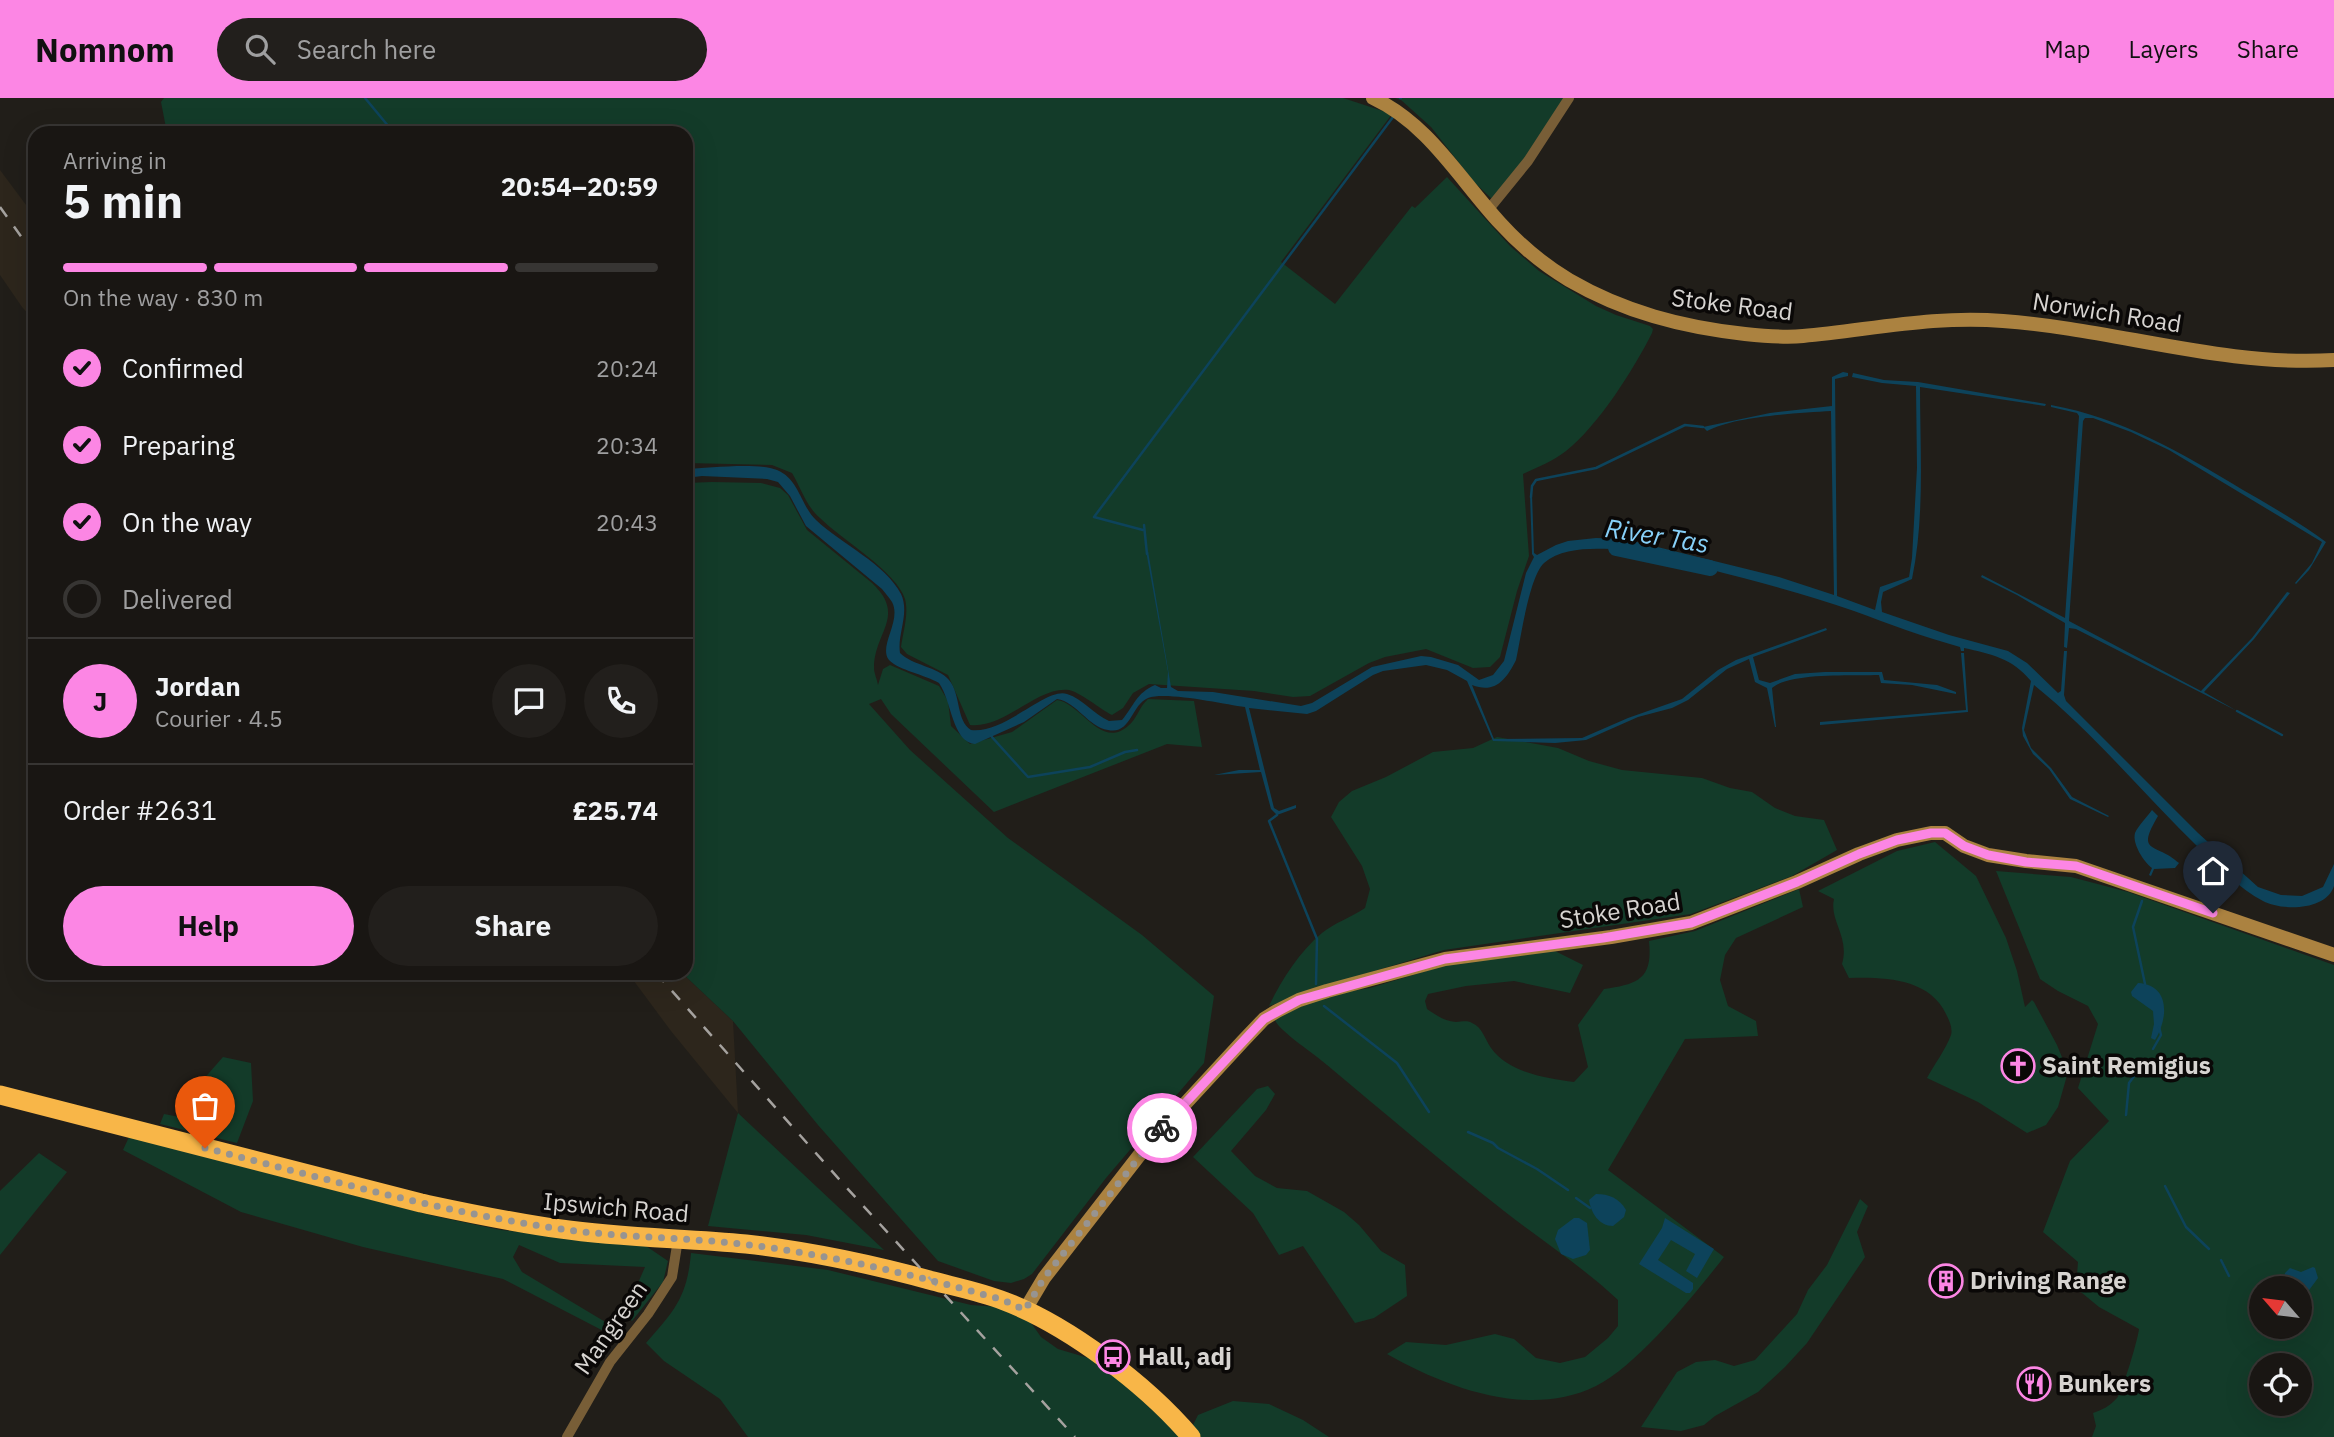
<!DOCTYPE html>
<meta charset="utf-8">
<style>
:root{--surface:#191613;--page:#221f1c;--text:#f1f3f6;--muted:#9f9fa0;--line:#373533;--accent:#fc86e4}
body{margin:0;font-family:"IBM Plex Sans",sans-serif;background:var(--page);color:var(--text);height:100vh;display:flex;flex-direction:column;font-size:26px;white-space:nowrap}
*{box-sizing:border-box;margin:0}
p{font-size:23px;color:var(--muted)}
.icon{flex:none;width:38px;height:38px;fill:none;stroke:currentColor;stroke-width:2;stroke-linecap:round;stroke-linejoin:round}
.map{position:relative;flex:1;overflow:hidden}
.panel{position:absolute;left:28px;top:28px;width:665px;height:854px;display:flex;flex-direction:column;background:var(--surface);border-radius:21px;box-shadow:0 7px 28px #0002,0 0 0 2px var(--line)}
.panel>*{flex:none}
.needle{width:46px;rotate:298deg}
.controls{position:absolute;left:2249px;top:1178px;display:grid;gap:14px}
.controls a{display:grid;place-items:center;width:63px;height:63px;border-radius:50%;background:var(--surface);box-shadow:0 7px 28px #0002,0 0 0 2px var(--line);font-size:35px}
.pin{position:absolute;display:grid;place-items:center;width:60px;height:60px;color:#fff;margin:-72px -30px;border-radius:50% 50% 50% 0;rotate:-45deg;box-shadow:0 0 7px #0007}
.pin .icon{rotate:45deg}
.courier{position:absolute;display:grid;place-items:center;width:70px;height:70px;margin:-35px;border:5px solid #fc86e4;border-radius:50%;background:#fff;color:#222;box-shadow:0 2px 9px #0007}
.head em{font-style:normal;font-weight:700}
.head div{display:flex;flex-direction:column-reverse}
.head{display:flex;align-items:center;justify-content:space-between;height:119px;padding:0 35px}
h1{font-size:46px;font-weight:700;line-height:52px}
.bar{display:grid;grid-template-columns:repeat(4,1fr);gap:10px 7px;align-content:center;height:84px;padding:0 35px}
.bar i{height:9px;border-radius:5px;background:var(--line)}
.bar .selected{background:var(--accent)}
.bar p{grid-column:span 4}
.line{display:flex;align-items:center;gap:18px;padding:0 35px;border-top:2px solid var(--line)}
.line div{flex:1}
.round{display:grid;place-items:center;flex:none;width:74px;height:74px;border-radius:37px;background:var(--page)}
ol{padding:0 35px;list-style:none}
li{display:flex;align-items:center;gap:21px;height:77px}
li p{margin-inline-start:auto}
li .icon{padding:7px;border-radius:50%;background:var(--accent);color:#111;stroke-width:4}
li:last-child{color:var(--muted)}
li i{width:38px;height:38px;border:4px solid var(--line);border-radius:50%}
.action{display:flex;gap:14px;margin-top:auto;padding:14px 35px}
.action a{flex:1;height:80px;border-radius:42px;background:var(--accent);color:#111;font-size:28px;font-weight:700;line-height:80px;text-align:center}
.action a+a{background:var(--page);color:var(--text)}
header{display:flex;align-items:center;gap:42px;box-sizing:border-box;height:98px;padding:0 35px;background:var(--accent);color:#111}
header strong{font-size:33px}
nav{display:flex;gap:38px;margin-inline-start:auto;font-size:24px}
.search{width:490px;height:63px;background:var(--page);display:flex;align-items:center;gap:18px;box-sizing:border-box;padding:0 24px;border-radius:38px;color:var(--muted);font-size:26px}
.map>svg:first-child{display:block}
.built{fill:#2d261c}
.green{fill:#133b29;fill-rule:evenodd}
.water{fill:#0d435b}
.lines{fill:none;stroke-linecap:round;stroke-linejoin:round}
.stream{stroke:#0d435b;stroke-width:2.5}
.river{stroke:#0d435b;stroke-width:16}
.street{stroke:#785e37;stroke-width:10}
.secondary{stroke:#ab8240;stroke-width:14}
.highway{stroke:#f8b648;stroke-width:19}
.rail{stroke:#a5a29f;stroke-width:2.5;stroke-dasharray:12 12;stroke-linecap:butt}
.done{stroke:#979491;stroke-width:7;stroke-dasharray:0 12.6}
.route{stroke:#fc86e4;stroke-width:9}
.labels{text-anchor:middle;stroke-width:7;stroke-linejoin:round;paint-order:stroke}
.street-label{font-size:24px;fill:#d7d4d1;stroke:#0a0807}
.poi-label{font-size:24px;font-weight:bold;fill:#d7d4d1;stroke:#0a0807;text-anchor:start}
.water-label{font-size:26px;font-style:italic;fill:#87d0f8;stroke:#0a0807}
</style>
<header>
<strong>Nomnom</strong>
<div class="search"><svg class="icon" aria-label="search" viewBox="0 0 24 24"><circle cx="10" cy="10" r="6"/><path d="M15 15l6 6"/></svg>Search here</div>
<nav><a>Map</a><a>Layers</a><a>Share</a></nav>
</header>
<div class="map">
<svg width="2334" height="1339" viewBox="0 0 2334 1339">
<rect width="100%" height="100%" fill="#211e19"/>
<g class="built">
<polygon points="0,72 35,119 35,223 22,209 0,177"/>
<polygon points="628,875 682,875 733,923 738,1015 671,933"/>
</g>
<g class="green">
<path d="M 164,0 L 1343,0 L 1392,16 L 1281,164 L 1335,206 L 1412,108 L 1415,110 L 1447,79 L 1510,148 L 1539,173 L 1596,208 L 1616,217 L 1650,228 L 1653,231 L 1652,235 C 1634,271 1598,328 1566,353 C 1553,363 1538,369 1523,376 L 1529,458 L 1517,493 L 1500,559 L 1490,569 L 1473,570 L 1426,551 L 1385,559 L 1369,565 L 1310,598 L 1293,599 L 1254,593 L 1149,586 L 1133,595 L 1123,610 L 1112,617 C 1102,612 1078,593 1069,592 C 1037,588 1005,631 970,627 L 948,577 L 907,556 L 901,549 C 903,534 909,516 905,501 C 897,474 841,441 820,420 C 806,408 801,390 792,375 L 772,367 L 686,365 L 686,35 L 167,35 L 161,4 Z"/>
<polygon points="1395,0 1564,0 1520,68 1492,101 1474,84 1431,29 1401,2"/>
<path d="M 712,384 L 761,385 L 780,390 L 788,397 L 807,432 L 872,485 C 907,518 874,534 874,570 C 874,575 877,581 878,587 L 883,571 L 890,567 L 939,588 L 948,603 L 951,628 L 970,646 L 1012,634 L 1057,602 C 1081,605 1101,652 1128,628 C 1137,621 1139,609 1148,601 L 1194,603 L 1202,649 L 1167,646 L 994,714 L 891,616 L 881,601 L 869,606 L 910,652 L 1008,740 L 1142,837 L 1214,898 L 1204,965 L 1106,1080 L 1032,1176 L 1024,1181 L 1011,1185 L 994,1183 L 938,1163 L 818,1027 L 733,923 L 682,875 L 686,875 L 686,385 Z"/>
<path d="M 1497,639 L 1558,650 L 1589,663 L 1622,672 L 1702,680 L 1730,690 L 1752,694 L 1775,710 L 1795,718 L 1824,722 L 1837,752 L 1792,778 L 1691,816 L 1444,852 L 1325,888 L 1269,908 C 1281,883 1299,854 1322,835 C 1334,825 1352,819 1365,810 L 1370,791 L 1362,768 L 1331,719 L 1339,704 L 1352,693 L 1386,679 L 1433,654 L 1473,650 Z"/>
<path d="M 1935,744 L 1976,778 L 2006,840 L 2017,873 L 2025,909 L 2032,902 L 2034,904 L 2057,947 L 2068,974 L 2058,1009 L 2046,1027 L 2027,1035 L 1978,1004 L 1927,980 C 1934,967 1946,951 1951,937 C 1953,930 1949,922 1946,916 C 1929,880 1884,879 1849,880 L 1842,866 C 1850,838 1829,823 1834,801 L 1818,793 L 1897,753 Z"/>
<path d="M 1996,773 L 2071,779 L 2128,794 L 2334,867 L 2334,1339 L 2092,1339 L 2096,1328 L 2093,1315 C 2102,1312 2110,1308 2117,1300 C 2122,1295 2138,1241 2139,1231 L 2099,1209 L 2076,1190 L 2078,1164 L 2043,1134 L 2070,1063 L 2109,1023 L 2078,990 L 2098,926 L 2088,908 L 2058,893 L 2040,881 ZM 2261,1190 L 2300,1190 L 2300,1228 L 2261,1228 ZM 2261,1267 L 2300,1267 L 2300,1306 L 2261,1306 Z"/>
<path d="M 1799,791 L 1803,809 L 1736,840 L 1725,857 L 1720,882 L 1728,908 L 1756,923 L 1758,938 L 1685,941 L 1608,1072 L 1724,1159 C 1695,1196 1638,1267 1596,1288 C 1529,1321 1447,1290 1387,1256 L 1406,1244 L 1446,1247 L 1495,1236 L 1514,1241 L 1536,1260 L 1560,1265 L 1585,1259 L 1608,1240 L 1618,1228 L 1618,1202 C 1583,1169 1542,1143 1504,1113 C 1444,1066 1386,1016 1327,967 C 1316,957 1279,933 1275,922 L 1278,917 L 1328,897 L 1370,890 L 1449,866 L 1555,853 L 1583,867 L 1570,895 L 1514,883 L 1466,888 L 1428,896 L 1425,903 L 1427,911 C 1436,917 1444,923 1456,924 C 1462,924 1466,922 1472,925 C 1483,930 1484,940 1491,950 C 1509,975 1546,980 1574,984 L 1588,969 L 1578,927 L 1604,891 C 1638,886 1653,881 1649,843 L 1695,833 Z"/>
<polygon points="223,959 251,965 253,1003 237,1045 160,1026 164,1016 206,1024 202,983"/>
<polygon points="1268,988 1275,996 1266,1012 1231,1053 1255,1078 1277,1090 1307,1093 1344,1114 1359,1127 1381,1153 1405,1167 1407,1198 1374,1220 1355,1225 1303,1148 1279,1157 1253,1115 1193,1059 1257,991"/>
<polygon points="738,1015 884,1152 806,1137 708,1128"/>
<polygon points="129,1039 434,1118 501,1132 646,1148 668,1163 663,1184 632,1223 625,1215 645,1169 560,1165 519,1147 513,1159 522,1174 622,1234 619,1241 503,1181 363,1149 241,1114 123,1052"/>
<polygon points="39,1055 67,1074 0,1157 0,1093"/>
<polygon points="1860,1101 1868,1108 1857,1134 1865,1159 1807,1245 1785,1269 1758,1294 1715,1318 1704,1327 1681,1333 1641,1329 1677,1274 1696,1264 1715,1262 1734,1268 1755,1262 1797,1216 1808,1192 1827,1167"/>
<path d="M 691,1155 L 828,1172 L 971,1207 L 999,1209 L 1029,1222 L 1041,1239 L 1058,1251 L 1095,1262 L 1121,1282 L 1181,1339 L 748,1339 L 720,1301 L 664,1263 L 646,1245 C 674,1213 687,1200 691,1155 Z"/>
<polygon points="1233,1303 1269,1306 1303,1322 1329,1339 1198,1339 1191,1331 1198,1317"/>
</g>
<g class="water">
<path d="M 1843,274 L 1848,275 L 1848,278 L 1835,281 L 1837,498 L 1875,512 L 1880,489 L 1909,479 L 1912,460 L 1917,370 L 1916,288 L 1882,285 L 1852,279 L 1853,275 L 1884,282 L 1918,284 L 2046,306 L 2045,308 L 1920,289 C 1920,352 1925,418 1912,481 L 1883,494 L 1881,504 L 1882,514 L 1949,537 L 2008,553 L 2027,565 L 2058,595 L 2061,593 L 2064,553 L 2067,553 L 2064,597 L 2066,603 L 2198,735 L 2258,789 L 2281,797 L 2302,798 L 2323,789 L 2334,766 C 2334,772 2334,782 2334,788 C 2326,813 2282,813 2263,803 C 2239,791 2220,769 2201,752 C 2145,698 2095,636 2034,587 L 2024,632 L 2031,650 L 2051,670 L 2072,699 L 2109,718 L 2108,719 L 2070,701 L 2049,671 L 2033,656 L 2023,638 L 2022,630 L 2031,583 C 2012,560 1991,556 1964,550 L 1964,553 L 1961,553 L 1960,549 C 1924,539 1889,526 1854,513 C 1806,496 1754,483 1705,470 C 1674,462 1642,452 1611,451 C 1589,450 1561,450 1544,465 C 1529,479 1521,540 1516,562 C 1506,582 1495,596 1472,587 L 1494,641 L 1582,640 L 1628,620 L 1682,601 L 1718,572 L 1736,562 L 1826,530 L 1827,532 L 1753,559 L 1759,582 L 1770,585 L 1795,576 L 1825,574 L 1882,574 L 1884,582 L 1937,587 L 1956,594 L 1956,596 L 1912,587 L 1881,585 L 1879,577 C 1854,578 1790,574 1772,590 L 1776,629 L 1775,629 L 1767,590 L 1755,584 L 1749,561 L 1727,571 L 1688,602 L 1672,610 L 1638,619 L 1586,642 L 1555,645 L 1493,643 L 1467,583 L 1447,572 L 1426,567 L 1383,573 L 1373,577 L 1316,613 L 1307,616 L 1249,610 L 1274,710 L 1279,713 L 1296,707 L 1296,710 L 1277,717 L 1271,711 L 1261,674 L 1214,677 L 1239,672 L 1260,672 L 1245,609 C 1223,606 1166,593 1148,600 C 1131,607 1131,637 1108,632 C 1088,629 1077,604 1057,601 L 1024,624 L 975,646 C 952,644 952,603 939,585 C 926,577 898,572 889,562 C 878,548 902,523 892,504 C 889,499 885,495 882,491 L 806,428 L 790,398 L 778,384 L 767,381 L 702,378 L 686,380 L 686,371 C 709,370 757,364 777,372 C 799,381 801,408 816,422 C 841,446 885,465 901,496 C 910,515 897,536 900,555 C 913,568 937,568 949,582 C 961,596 956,623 971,632 C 1005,636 1046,589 1067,596 C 1083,601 1095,617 1109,623 L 1122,622 C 1134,608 1136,595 1155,587 L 1161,590 L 1167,590 L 1168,574 L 1146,453 L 1148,453 L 1171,589 L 1178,593 L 1213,594 L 1301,608 L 1312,605 L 1372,569 L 1421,558 L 1431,559 L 1458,567 L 1479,582 L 1493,577 L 1504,563 L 1526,475 L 1534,459 L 1532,456 L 1530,396 L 1532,396 L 1534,455 L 1537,457 L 1556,447 L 1568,443 L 1596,440 L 1625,441 L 1779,479 L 1834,497 L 1831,313 C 1799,315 1735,318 1707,333 L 1703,329 L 1770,315 L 1832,308 L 1832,279 Z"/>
<path d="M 2051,307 C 2122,320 2182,355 2243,392 C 2271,408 2300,425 2326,444 L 2309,472 L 2296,486 L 2295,485 L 2312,465 L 2322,444 L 2169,352 L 2131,334 L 2093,320 L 2085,320 L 2083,323 L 2069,523 L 2201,593 L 2252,540 L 2287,494 L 2290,495 L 2254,541 L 2204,594 L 2237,613 L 2076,531 L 2069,530 L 2067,550 L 2064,549 L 2065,525 L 2017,497 L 1981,479 L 1982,477 L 2065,520 L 2079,318 L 2077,315 L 2051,309 Z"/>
<polygon points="1961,555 1964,555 1968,614 1820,627 1820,624 1966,612"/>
<path d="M 2152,712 L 2158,718 C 2135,757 2156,744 2179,765 L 2175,770 L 2154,771 L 2151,778 L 2149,777 L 2152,770 C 2144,764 2132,746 2135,735 C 2138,728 2147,719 2152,712 Z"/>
<path d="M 2138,885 C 2171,887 2168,921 2155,942 L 2151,940 L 2154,926 L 2153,913 L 2132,898 L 2131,894 Z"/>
<path d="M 1596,1096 C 1609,1096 1619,1100 1626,1112 L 1624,1119 L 1613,1128 C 1599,1128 1591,1115 1589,1102 Z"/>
<polygon points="1574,1120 1579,1120 1587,1125 1590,1152 1586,1157 1573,1161 1561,1156 1555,1141 1558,1132"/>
<polygon points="1665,1120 1714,1151 1697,1180 1686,1173 1695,1156 1671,1142 1658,1162 1693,1185 1693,1191 1690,1195 1686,1195 1639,1166 1662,1130"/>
<polygon points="2313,1169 2315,1170 2318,1180 2304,1199 2300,1198 2300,1190 2288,1190 2283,1183 2285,1175 2290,1170 2301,1174"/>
</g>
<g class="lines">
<g class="stream">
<polyline points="365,0 394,35"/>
<polyline points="1400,0 1401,0"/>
<polyline points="1531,399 1532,388 1536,382 1596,370 1685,327 1703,329"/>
<polyline points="1144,427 1147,456"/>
<polyline points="1143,432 1094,419 1393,19"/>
<polyline points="2237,613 2282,637"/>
<polyline points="991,638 1028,679 1090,669 1125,654 1137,652"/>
<polyline points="1277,717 1269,723 1317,841 1316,886"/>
<polyline points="2142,803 2133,829 2145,886"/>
<polyline points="1324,908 1397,965 1429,1014"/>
<polyline points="2153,951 2161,937 2159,929"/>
<polyline points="2126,1017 2129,985 2146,962"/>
<polyline points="1468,1034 1493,1045 1498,1050 1537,1071 1568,1092"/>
<polyline points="2165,1088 2186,1129 2209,1151"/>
<polyline points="1576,1100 1590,1110"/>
<polyline points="2221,1162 2229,1178"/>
</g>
<polyline class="river" points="1616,450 1710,470"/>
<g class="street">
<polyline points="1489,111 1528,63 1569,0"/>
<polyline points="567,1339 610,1264 648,1216 672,1179 678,1141"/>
</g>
<g class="secondary">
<path d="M 1373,0 C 1429,26 1460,82 1500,125 C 1520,147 1544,167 1569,182 C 1624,214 1682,229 1745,236 C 1764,238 1784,240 1803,238 C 1870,232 1935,217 2003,223 C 2114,231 2223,269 2334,262"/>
<polyline points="1025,1212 1044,1180 1148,1046 1243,943 1264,921 1277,913 1299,902 1327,893 1445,861 1611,839 1691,825 1797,784 1859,756 1897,742 1931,735 1945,735 1964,748 1988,757 2026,763 2076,768 2334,857"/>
</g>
<path class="highway" d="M 0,997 L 421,1105 C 468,1115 514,1125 561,1131 C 622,1140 685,1140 746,1146 C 809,1153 871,1166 933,1183 C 956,1189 981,1194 1004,1203 C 1068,1227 1147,1287 1191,1339"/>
<g class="rail">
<polyline points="0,109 35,158"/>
<polyline points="656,875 846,1089 1075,1339"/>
</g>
</g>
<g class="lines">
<path class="done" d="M 205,1050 C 323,1080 440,1114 561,1131 C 623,1140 687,1139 750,1147 C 836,1158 919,1178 1003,1202 L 1025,1212 L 1044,1180 L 1162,1030"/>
<polyline class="route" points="1162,1030 1264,921 1299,902 1445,861 1603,840 1691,825 1797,784 1859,756 1897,742 1931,735 1945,735 1964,748 1988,757 2026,764 2076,768 2213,815"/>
</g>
<defs>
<symbol id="church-ring" viewBox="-11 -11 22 22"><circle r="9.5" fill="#0a0807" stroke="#fc86e4" stroke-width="1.5"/><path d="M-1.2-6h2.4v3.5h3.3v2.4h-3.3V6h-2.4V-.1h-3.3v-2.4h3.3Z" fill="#fc86e4"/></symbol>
<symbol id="building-ring" viewBox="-11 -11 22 22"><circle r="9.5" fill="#0a0807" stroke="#fc86e4" stroke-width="1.5"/><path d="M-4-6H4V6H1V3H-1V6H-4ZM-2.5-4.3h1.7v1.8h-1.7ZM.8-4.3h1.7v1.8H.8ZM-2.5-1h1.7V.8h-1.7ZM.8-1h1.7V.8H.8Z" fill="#fc86e4"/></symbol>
<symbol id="bus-ring" viewBox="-11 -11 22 22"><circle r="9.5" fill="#0a0807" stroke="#fc86e4" stroke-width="1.5"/><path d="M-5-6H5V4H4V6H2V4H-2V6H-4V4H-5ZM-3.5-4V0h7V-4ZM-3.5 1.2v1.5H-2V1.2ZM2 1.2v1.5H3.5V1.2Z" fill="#fc86e4"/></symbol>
<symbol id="restaurant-ring" viewBox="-11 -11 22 22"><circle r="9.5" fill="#0a0807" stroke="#fc86e4" stroke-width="1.5"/><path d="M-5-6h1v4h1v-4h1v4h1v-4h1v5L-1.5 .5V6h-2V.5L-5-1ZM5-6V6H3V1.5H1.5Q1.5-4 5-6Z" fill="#fc86e4"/></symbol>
</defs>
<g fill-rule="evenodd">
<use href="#church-ring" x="1999" y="949" width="38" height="38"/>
<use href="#building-ring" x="1927" y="1164" width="38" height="38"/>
<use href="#bus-ring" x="1094" y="1240" width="38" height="38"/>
<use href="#restaurant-ring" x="2015" y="1267" width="38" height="38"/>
</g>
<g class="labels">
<g class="street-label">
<text transform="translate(1732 207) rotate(7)" y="8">Stoke Road</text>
<text transform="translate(2107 215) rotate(9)" y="8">Norwich Road</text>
<text transform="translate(1620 813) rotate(-9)" y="8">Stoke Road</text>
<text transform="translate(616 1110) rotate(5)" y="8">Ipswich Road</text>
<text transform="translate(611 1230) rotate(-55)" y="8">Mangreen</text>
</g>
<g class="poi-label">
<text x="2042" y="976">Saint Remigius</text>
<text x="1970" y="1191">Driving Range</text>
<text x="1138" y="1267">Hall, adj</text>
<text x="2058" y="1294">Bunkers</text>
</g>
<g class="water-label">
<text transform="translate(1657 438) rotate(9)" y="9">River Tas</text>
</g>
</g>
</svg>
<div class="controls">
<a><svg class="needle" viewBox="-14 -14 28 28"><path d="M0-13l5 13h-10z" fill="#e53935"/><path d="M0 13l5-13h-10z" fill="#9f9fa0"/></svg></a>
<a><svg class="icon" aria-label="locate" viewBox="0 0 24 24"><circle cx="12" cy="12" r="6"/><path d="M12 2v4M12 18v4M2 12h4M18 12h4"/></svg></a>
</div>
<div class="pin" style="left:205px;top:1050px;background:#ea580c"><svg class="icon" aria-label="bag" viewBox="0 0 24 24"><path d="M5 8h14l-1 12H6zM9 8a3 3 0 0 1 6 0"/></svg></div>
<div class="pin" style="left:2213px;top:815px;background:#1f2937"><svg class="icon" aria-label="home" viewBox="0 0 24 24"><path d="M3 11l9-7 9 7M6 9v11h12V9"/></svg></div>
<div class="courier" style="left:1162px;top:1030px"><svg class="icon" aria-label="bike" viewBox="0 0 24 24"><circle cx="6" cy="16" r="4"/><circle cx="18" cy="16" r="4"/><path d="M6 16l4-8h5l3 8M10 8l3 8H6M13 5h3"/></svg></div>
<section class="panel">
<div class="head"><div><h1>5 min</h1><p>Arriving in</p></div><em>20:54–20:59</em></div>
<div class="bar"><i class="selected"></i><i class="selected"></i><i class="selected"></i><i></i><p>On the way · 830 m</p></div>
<ol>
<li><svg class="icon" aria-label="check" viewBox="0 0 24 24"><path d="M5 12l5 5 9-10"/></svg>Confirmed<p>20:24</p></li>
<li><svg class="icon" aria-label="check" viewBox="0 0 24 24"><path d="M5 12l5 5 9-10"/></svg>Preparing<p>20:34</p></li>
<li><svg class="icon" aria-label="check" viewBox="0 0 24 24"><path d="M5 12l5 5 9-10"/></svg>On the way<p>20:43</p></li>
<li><i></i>Delivered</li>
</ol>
<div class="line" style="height:126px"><b class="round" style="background:var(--accent);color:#111">J</b><div><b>Jordan</b><p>Courier · 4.5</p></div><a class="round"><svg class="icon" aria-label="chat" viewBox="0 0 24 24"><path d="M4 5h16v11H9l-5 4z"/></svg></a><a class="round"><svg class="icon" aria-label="phone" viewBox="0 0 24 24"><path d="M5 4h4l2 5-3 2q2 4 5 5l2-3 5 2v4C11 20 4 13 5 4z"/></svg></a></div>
<div class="line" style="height:91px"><div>Order #2631</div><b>£25.74</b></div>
<div class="action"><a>Help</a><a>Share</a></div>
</section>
</div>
